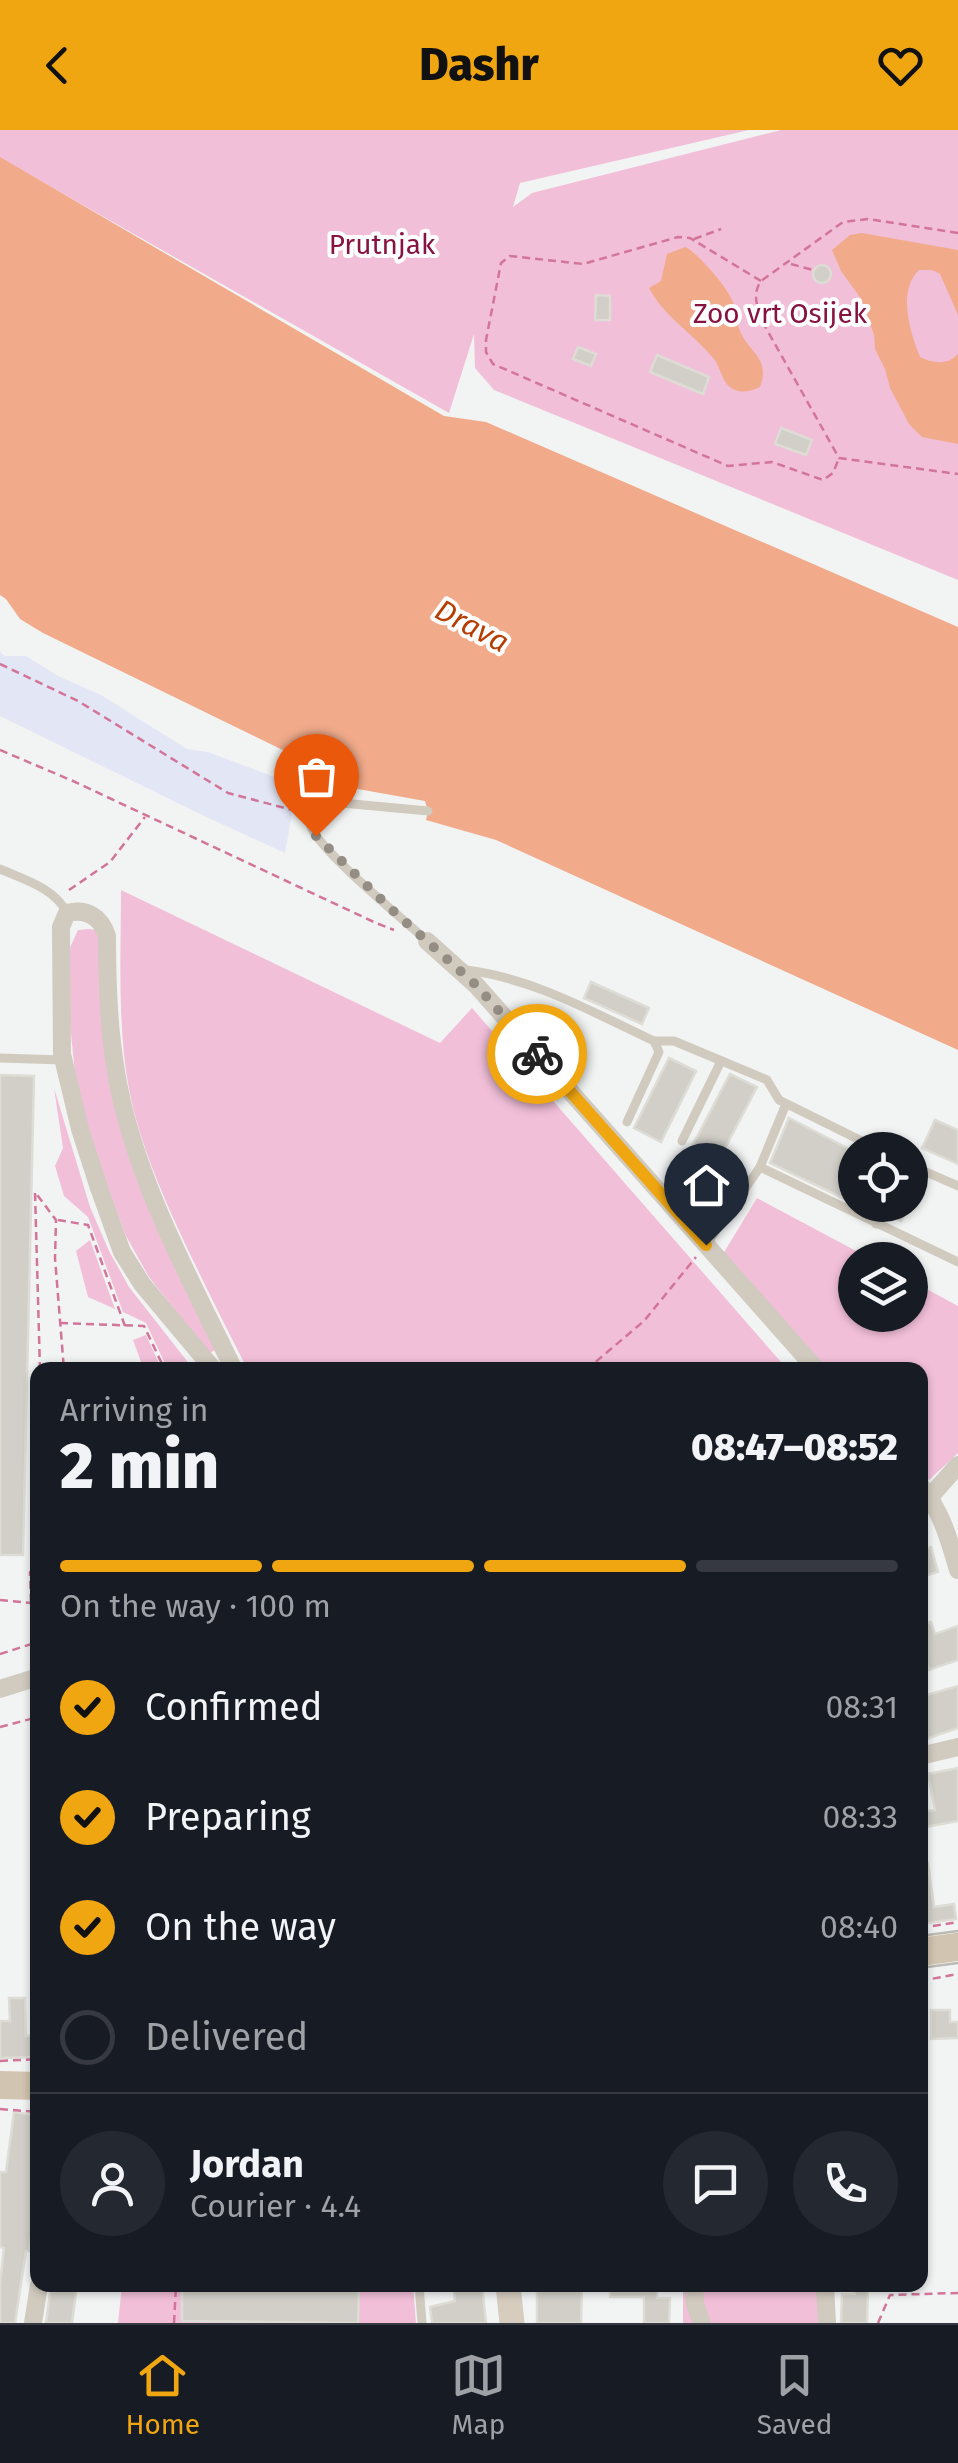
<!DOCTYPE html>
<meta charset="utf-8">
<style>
:root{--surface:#171b24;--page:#242831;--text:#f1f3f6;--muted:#9ea1a6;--line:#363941;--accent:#efa611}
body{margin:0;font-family:"Fira Sans",sans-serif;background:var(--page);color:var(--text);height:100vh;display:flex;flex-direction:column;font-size:38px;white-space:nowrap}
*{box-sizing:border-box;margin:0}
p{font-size:32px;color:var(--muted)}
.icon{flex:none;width:55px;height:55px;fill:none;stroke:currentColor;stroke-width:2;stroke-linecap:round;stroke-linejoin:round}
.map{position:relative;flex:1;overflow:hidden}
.sheet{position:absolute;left:30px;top:1232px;width:898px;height:930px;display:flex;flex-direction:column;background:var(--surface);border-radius:20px;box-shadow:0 2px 8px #0004}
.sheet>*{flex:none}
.fabs{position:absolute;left:838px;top:1002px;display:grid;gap:20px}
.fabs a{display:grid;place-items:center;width:90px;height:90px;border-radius:50%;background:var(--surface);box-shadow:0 2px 8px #0004;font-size:50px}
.pin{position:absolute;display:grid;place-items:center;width:85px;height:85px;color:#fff;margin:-102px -42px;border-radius:50% 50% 50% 0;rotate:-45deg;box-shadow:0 0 10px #0007}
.pin .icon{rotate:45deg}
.courier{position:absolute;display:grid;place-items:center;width:100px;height:100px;margin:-50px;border:8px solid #efa611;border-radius:50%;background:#fff;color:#222;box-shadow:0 2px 12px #0007}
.headline em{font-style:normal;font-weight:800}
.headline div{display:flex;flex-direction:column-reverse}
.headline{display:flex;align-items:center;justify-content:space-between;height:170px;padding:0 30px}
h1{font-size:65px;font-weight:800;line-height:75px}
.bar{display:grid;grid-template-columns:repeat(4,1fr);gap:15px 10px;align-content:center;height:120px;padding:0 30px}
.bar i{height:12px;border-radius:8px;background:var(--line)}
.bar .selected{background:var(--accent)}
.bar p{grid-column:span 4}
.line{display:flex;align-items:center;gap:25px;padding:0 30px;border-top:2px solid var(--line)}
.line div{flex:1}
.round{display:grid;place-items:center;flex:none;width:105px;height:105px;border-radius:52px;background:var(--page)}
ol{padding:0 30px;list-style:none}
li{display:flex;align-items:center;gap:30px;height:110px}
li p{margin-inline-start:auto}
li .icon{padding:10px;border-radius:50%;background:var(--accent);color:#111;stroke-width:4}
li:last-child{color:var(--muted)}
li i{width:55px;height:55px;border:5px solid var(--line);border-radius:50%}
header{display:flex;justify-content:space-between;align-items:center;height:130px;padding:0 30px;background:var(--accent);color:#111;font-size:45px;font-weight:800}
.tab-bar{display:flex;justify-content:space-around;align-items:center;height:140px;border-top:2px solid var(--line);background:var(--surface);font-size:28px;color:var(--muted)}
.tab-bar a{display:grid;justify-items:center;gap:5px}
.tab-bar .selected{color:var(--accent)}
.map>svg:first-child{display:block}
.green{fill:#f2bfd9}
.sand{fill:#e3e6f5}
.water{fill:#f1ab8b}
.building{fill:#d1cfc8;stroke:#dddcd5;stroke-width:2.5}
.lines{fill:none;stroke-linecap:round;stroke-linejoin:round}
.path{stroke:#d27599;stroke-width:2.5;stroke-dasharray:8 5;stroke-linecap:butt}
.service{stroke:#d1cabf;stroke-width:9}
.minor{stroke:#d1cabf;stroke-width:18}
.secondary{stroke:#d6cdbf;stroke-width:25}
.primary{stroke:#d1c4b0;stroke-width:28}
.tram{stroke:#bcbab3;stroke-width:2.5}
.done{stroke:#938d84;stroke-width:10;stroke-dasharray:0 18}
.route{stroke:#efa611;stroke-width:12}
.labels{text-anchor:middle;stroke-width:8;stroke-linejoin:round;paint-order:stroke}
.park-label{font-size:28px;fill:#871340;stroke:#fff}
.water-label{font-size:30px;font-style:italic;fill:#b63e05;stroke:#fff}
</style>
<header><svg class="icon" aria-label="back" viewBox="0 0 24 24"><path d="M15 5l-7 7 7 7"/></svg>Dashr<svg class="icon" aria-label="heart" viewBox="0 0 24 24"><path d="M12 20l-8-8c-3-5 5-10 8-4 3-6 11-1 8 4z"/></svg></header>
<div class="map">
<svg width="958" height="2193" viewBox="0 0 958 2193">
<rect width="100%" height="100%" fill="#f2f4f4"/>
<g class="green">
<polygon points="0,0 749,0 520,53 513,77 532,63 781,0 958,0 958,450 494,260 475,238 474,204 449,283 0,28"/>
<path d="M 121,760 L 440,913 L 472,878 L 788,1240 L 248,1240 C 228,1202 209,1163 190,1124 C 165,1071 140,1016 129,959 C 117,894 121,826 121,760 Z"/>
<polygon points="89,799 96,800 101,805 106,914 216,1220 209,1223 149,1147 126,1106 98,1031 76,954 69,883 68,822 78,800"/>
<polygon points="54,958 90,1077 109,1121 129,1157 194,1240 168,1240 146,1193 123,1182 88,1087 64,1066 55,1036 63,1018"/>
<polygon points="757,1068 873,1130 855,1130 855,1185 910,1185 910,1150 958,1176 958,1323 929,1350 920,1341 920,1240 828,1240 723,1124"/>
<polygon points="90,1110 115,1179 88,1167 76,1121"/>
<polygon points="146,1205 162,1240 144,1240 133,1210"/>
<polygon points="122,2155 413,2155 416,2193 118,2193"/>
<polygon points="683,2155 831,2155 832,2193 683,2193"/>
</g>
<polygon class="sand" points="0,522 5,526 26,526 58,546 101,565 187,619 208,622 285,651 294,673 285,723 202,685 0,586"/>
<g class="water">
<polygon points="0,27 444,286 486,292 958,497 958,920 496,710 426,690 428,681 425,671 341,656 336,646 43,503 20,489 6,469 0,465"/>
<path d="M 862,103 L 958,120 L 958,185 L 940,144 L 932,140 L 919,140 C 897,161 910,202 920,227 C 932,233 947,236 958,224 L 958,314 L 922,307 L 909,294 L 890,258 L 885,239 L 875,219 L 874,205 L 862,170 L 841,141 L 832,120 L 850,105 Z"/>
<path d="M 685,117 C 697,122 727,157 732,170 C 737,180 736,191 740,201 C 749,223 771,228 760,257 C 750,261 740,265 730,257 C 721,250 721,238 714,229 C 694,204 664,187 649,158 L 661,151 L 667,124 Z"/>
</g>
<g class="building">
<circle cx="822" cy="144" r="9"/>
<polygon points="596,165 610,166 610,190 595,190"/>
<polygon points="578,217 596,224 591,236 573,229"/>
<polygon points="657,225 709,247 703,264 650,242"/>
<polygon points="781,298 812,310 806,325 775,314"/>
<polygon points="591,852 649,878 642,894 584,868"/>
<polygon points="669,928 696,941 661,1012 634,998"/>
<polygon points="730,944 757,957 703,1060 676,1047"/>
<polygon points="0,945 34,946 23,1425 0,1425"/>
<polygon points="789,988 855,1022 855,1074 770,1033"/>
<polygon points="935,990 958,1000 958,1034 922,1018"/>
<polygon points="895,1075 910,1075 901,1091 890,1085"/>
<polygon points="931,1417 938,1442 920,1447 920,1420"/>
<polygon points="931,1492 935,1504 958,1496 958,1530 929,1540 920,1513 920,1495"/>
<polygon points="958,1556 958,1598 920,1611 920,1567"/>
<polygon points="958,1638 958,1691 920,1698 920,1682 935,1680 928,1644"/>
<polygon points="928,1733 934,1777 954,1774 956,1789 920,1794 920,1734"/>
<polygon points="9,1868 25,1868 26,1906 36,1905 37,1927 0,1928 0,1891 10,1891"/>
<polygon points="931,1880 950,1880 950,1892 958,1892 958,1908 931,1909"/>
<polygon points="14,1982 38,1986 38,2061 29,2121 26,2121 15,2193 0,2193 0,2154 4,2118 0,2117 0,2042 6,2042"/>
<polygon points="51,2155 77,2155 72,2193 46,2193"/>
<polygon points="182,2155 359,2155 358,2193 182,2191"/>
<polygon points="453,2155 482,2155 486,2193 432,2193 430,2177 455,2171"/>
<polygon points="537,2155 582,2155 581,2193 537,2193"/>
<polygon points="610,2155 657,2155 657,2168 670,2168 669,2193 644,2193 644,2167 610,2167"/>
<polygon points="855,2155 868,2155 867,2193 841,2193 842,2164 855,2164"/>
</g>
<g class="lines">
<g class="path">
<path d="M 958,103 L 868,89 L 843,92 L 761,151 C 752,164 757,177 762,191 L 839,328 L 958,344"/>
<polyline points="694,109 721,99"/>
<polyline points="791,134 813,140"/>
<polyline points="761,151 690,108 678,107 583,134 510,126 501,133 486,210 486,222 493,234 728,336 772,332 823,350 833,343 839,328"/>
<polyline points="0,534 78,571 228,663 300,682"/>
<polyline points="0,620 73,651 376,793 394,800"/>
<polyline points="69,760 110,732 145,687"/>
<polyline points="58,1090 88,1095 125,1196"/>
<polyline points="60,1193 144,1196 165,1240"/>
<polyline points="40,1240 35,1062 56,1090 55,1128 64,1240"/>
<polyline points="586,1240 644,1191 696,1127"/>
<polyline points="0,1470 31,1473 38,1492"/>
<polyline points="31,1472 30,1442 38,1441"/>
<polyline points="0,1524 38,1512"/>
<polyline points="0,1597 38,1587"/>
<polyline points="920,1798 958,1792"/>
<polyline points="920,1851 958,1844"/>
<polyline points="0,1931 38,1929"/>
<polyline points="0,1979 38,1982"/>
<polyline points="174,2193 176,2155"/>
<polyline points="878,2193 890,2165 958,2163"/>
</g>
<g class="service">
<path d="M 0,739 C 23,749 55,758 67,783"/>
<path d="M 427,811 C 407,792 312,715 310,693 C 310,680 321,675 331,672 L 428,681"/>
<path d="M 466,840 C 533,848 594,883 654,911 L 674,911 L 767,950 L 779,970 L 880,1020"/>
<polyline points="0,928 63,930"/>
<polyline points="627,992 659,922 654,911"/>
<polyline points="682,1011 721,931"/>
<polyline points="910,1035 958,1056"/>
<polyline points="760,1037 958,1132"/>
<polyline points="876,1094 885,1075"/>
<polyline points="706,1115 760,1037 786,974"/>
<polyline points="419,2155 422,2193"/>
</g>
<g class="minor">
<polyline points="427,811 476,855 817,1240"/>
<path d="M 214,1240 L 142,1154 L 122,1122 L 99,1058 L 80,999 L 62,924 L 61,797 L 67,783 C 87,778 101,787 107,806 C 107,870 110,933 128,995 C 152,1080 196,1161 234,1240"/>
<path d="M 920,1355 C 941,1380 949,1409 958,1440"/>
<polyline points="930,1367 958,1335"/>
<polyline points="0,1559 38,1547"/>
<polyline points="920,1626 958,1617"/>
<polyline points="694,2155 695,2174 702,2193"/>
<polyline points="825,2155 827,2193"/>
<polyline points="33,2193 39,2155"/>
</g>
<polyline class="secondary" points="508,2155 512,2193"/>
<g class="primary">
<polyline points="920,1822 958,1817"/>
<polyline points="0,1955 38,1956"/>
</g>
<g class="tram">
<polyline points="920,1806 958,1801"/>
<polyline points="920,1838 958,1833"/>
</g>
</g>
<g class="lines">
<polyline class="done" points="316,706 390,778 476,855 537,924"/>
<polyline class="route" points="537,924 706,1115"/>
</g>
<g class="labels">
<g class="park-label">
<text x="382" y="124">Prutnjak</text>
<text x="780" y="193">Zoo vrt Osijek</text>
</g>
<g class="water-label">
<text transform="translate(472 496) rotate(28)" y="10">Drava</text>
</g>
</g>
</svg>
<div class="fabs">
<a><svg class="icon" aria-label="locate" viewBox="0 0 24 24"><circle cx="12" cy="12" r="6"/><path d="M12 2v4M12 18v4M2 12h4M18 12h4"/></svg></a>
<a><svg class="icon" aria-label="layers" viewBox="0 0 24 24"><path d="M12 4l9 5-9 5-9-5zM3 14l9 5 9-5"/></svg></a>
</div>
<div class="pin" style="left:316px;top:706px;background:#ea580c"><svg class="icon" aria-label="bag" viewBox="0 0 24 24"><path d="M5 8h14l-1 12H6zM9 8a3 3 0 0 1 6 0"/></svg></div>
<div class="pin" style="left:706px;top:1115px;background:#1f2937"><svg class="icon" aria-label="home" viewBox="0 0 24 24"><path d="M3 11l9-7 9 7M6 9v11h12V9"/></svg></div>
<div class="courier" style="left:537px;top:924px"><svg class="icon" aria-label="bike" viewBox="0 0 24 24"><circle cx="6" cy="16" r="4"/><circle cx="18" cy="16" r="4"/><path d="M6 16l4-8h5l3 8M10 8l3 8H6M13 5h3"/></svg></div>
<section class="sheet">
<div class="headline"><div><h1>2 min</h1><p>Arriving in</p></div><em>08:47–08:52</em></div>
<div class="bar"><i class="selected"></i><i class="selected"></i><i class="selected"></i><i></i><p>On the way · 100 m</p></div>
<ol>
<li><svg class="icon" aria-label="check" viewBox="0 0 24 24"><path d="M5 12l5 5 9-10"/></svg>Confirmed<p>08:31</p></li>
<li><svg class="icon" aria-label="check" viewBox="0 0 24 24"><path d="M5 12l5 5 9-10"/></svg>Preparing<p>08:33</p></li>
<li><svg class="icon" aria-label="check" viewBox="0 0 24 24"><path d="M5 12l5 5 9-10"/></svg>On the way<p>08:40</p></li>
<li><i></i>Delivered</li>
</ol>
<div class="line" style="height:180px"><a class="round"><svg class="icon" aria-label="person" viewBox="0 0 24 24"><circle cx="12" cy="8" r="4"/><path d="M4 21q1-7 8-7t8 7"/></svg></a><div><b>Jordan</b><p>Courier · 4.4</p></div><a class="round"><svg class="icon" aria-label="chat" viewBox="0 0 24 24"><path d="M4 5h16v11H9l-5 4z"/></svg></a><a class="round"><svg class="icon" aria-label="phone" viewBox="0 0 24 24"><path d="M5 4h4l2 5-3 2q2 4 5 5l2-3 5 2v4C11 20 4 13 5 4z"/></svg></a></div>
</section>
</div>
<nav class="tab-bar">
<a class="selected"><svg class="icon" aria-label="home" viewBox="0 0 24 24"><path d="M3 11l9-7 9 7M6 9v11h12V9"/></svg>Home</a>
<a><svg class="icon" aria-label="map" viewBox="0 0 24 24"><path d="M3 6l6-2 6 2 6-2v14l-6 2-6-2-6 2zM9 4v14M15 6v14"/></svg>Map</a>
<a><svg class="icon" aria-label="saved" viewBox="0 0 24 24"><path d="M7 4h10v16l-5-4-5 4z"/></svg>Saved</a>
</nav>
